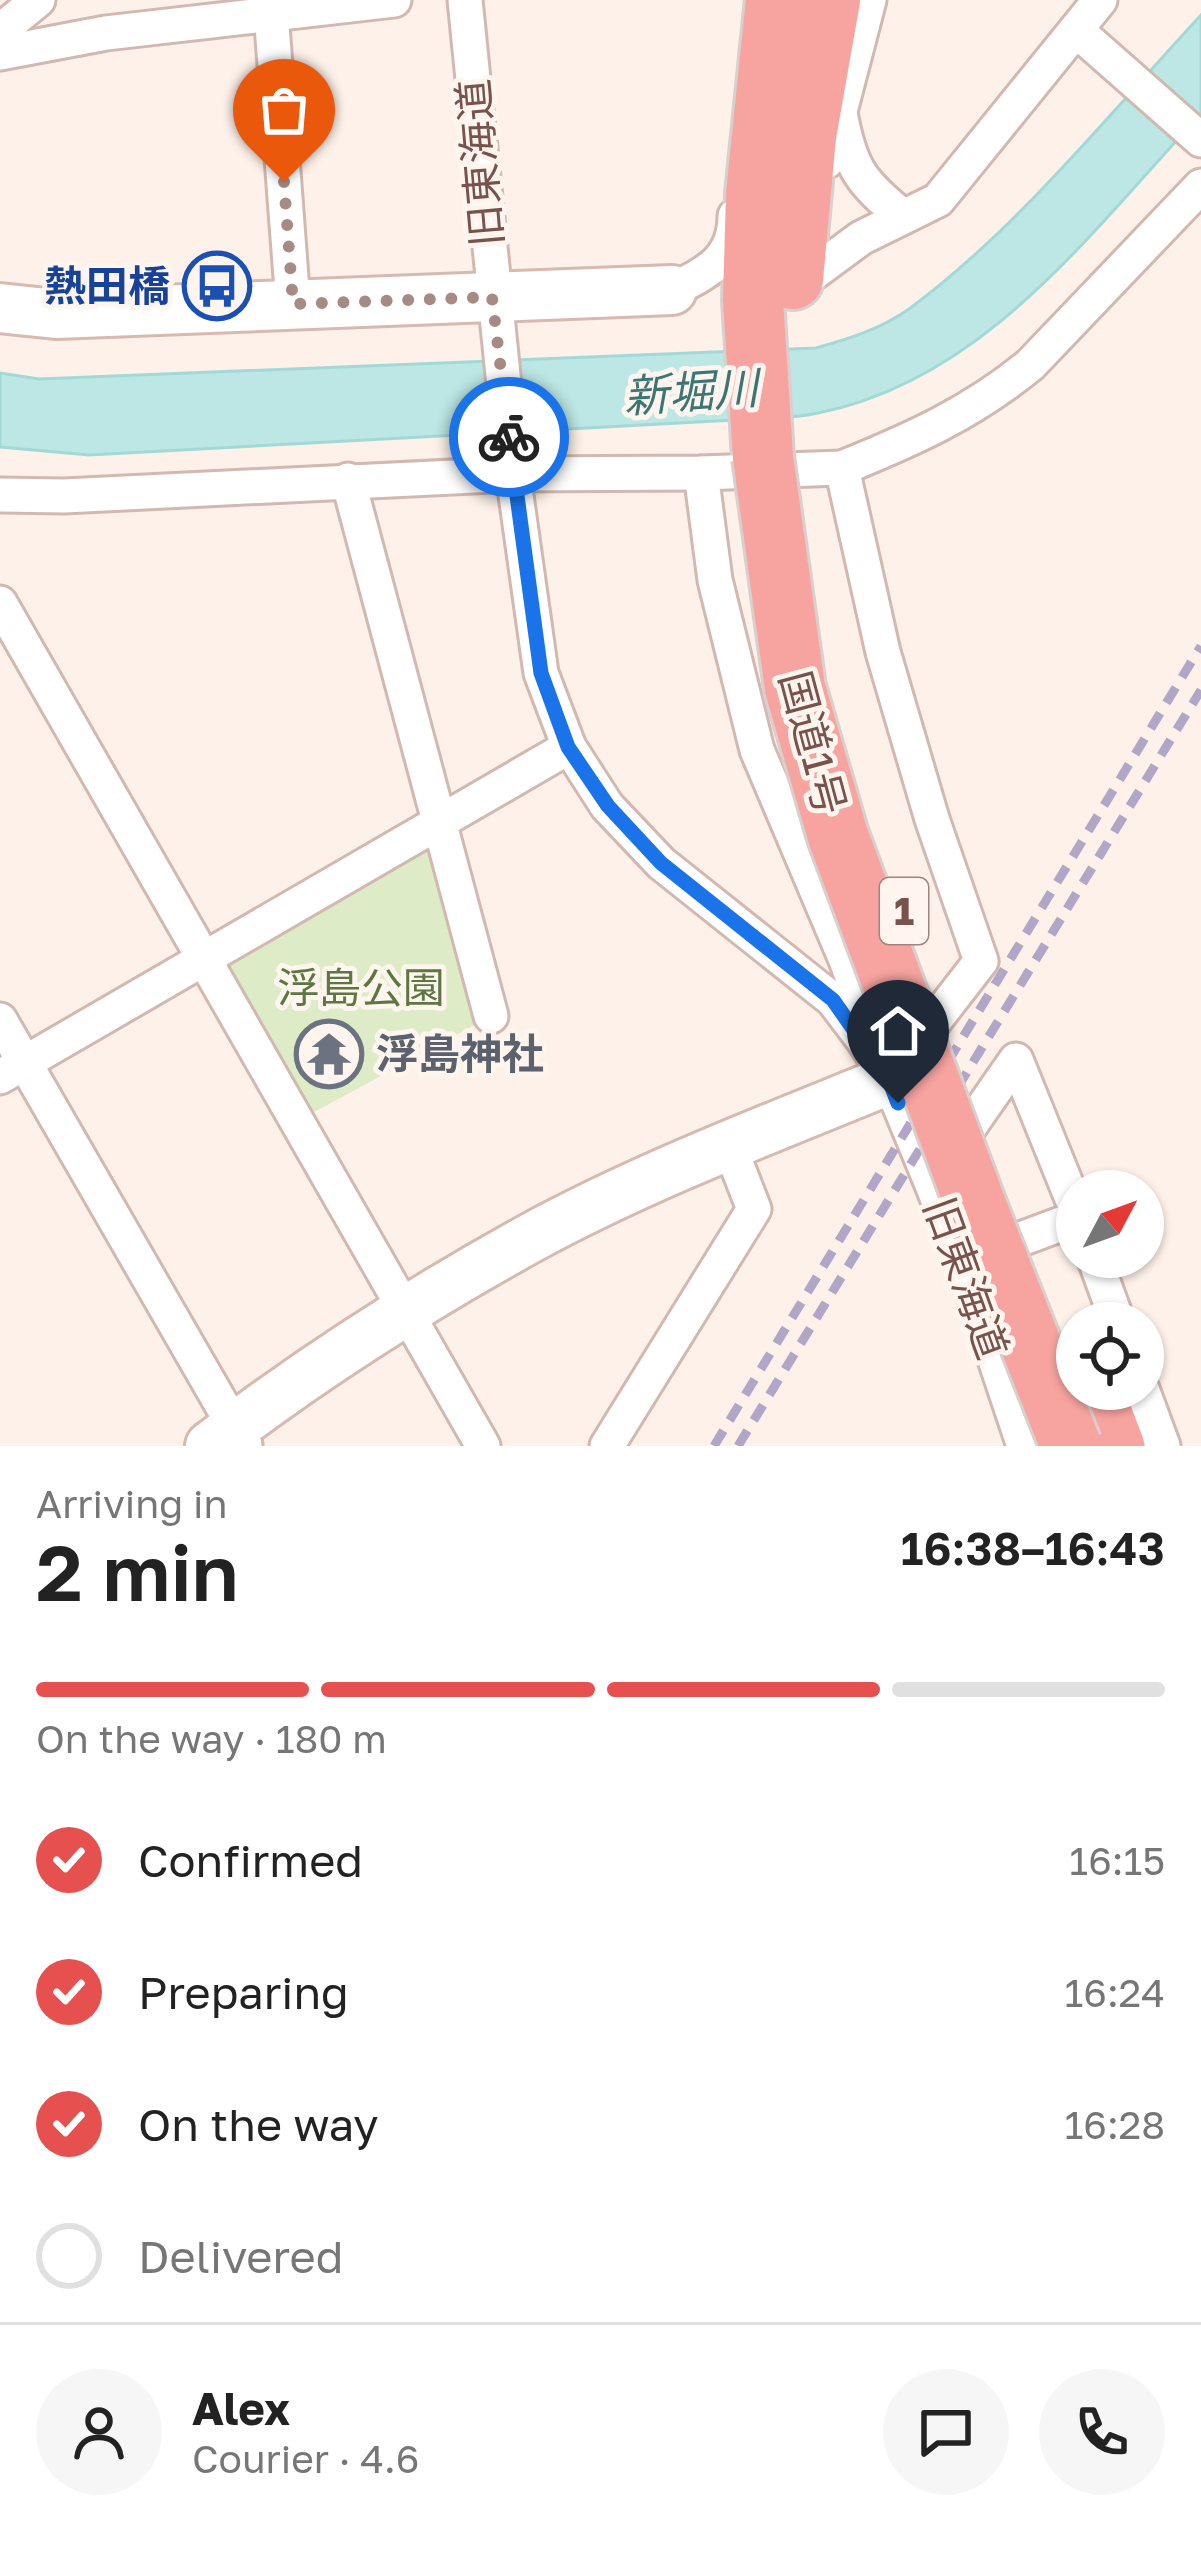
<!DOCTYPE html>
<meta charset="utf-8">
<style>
:root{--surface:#fff;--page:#f6f6f6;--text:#222;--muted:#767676;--line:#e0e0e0;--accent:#e6504e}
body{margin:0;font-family:"Golos Text","Noto Sans JP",sans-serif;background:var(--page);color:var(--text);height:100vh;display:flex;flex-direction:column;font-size:45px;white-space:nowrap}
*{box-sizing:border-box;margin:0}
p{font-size:39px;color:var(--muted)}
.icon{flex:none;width:66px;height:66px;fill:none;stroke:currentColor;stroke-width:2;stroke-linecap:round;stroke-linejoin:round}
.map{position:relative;height:1446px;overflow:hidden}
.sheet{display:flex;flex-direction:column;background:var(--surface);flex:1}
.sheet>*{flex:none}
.needle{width:78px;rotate:49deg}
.fabs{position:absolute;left:1056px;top:1170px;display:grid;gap:24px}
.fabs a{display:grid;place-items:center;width:108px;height:108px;border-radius:50%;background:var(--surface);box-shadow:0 3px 9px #0004;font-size:60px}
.pin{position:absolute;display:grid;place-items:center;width:102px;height:102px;color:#fff;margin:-123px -51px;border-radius:50% 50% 50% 0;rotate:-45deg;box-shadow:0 0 12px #0007}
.pin .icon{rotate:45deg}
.courier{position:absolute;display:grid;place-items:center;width:120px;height:120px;margin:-60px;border:9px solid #1a73e8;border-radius:50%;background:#fff;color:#222;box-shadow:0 3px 15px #0007}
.head em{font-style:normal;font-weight:600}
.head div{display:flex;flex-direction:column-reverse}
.head{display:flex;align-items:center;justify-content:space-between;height:204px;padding:0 36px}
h1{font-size:78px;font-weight:600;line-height:90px}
.bar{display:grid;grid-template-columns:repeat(4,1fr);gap:18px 12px;align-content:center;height:144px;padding:0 36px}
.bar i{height:15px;border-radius:9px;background:var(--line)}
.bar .on{background:var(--accent)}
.bar p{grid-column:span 4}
.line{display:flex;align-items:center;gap:30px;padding:0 36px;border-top:3px solid var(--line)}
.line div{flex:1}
.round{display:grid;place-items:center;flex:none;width:126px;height:126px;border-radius:63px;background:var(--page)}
ol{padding:0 36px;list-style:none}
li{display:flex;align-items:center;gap:36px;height:132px}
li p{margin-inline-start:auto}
li .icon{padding:12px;border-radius:50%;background:var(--accent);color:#fff;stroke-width:4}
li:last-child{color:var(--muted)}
li i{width:66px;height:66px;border:6px solid var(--line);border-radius:50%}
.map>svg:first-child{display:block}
.green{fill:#ddebc6}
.water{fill:#bce7e4;stroke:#a2d9d6;stroke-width:3}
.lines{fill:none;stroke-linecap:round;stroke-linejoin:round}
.street-casing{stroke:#d2b8b0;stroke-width:39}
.secondary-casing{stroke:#d7b9b0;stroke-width:54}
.highway-casing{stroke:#d9cfcd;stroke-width:66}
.street{stroke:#fff;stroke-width:33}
.secondary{stroke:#fff;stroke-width:48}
.highway{stroke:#f7a4a0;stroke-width:60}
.rail{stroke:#b1a6c7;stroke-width:9;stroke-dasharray:18 12;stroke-linecap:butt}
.highway-bridge-casing{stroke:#d9cfcd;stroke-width:66;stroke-linecap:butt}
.highway-bridge{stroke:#f7a4a0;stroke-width:60}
.done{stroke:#a78a83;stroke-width:12;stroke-dasharray:0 21.6}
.route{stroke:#1a73e8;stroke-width:15}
.labels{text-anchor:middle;stroke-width:10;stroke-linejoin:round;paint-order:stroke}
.shield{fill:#fff5ef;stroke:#a0837d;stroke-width:3}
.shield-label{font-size:39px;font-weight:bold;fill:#78524c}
.street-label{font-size:42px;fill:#78524c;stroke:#fff5ef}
.transit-label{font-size:42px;font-weight:bold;fill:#164399;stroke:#fff5ef;text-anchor:end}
.park-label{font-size:42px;fill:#5c7741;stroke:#fff5ef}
.worship-label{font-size:42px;font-weight:bold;fill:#5b616d;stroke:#fff5ef;text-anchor:start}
.water-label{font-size:45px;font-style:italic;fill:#3c7573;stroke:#fff5ef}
</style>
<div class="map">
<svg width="1201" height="1446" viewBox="0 0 1201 1446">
<rect width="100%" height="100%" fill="#fdf1e9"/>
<polygon class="green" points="430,847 482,1021 307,1116 226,979 229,964"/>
<path class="water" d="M 1201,15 L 1201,114 C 1091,231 985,380 818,413 C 791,419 762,418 735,420 L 89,455 L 0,447 L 0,373 L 39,379 L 816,348 C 848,339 881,329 909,309 C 1015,231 1111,112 1201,15 Z"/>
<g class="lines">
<defs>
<g id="street">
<polyline points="465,0 513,474 541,673 569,747 607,806 661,863 833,1000 864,1041 889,1080 931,1182 962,1261 1024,1446"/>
<polyline points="271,12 293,304"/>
<polyline points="1076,30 1201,140"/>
<polyline points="0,31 38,0"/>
<polyline points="0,53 106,33 394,0"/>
<path d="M 841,118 C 851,169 861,182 901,215"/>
<polyline points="827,161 869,0"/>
<polyline points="792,289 861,238 938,200 1100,0"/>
<path d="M 672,290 C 707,273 735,259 735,216"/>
<polyline points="701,473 715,580 757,750 846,960 862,1005 864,1039"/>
<polyline points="348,480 491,1016"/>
<polyline points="0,495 64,496 513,474 701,473 842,468"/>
<polyline points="0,603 483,1446"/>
<polyline points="0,1020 245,1445"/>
<path d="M 912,1050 L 981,961 L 932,819 L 883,652 L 842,468 C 913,439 970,414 1030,365 L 1201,186"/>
<polyline points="0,1077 569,747"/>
<polyline points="949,1156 1016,1060 1077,1211"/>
<polyline points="981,1254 1077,1218"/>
<polyline points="1094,1257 1118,1323"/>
<polyline points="1142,1389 1163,1446"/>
<polyline points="607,1446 754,1209 729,1145"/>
</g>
<g id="secondary">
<polyline points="0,308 56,314 672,290"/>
<path d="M 210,1446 C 309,1370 417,1301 527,1240 C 640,1178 769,1129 889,1080"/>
</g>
<g id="highway">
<polyline points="793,279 806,136 830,0"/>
<polyline points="763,457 753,300 756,194 776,0"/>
<polyline points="1092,1389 1114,1446"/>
</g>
</defs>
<use href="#street" class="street-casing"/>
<use href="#secondary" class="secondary-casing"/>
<use href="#highway" class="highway-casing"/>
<use href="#street" class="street"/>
<use href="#secondary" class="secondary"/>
<use href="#highway" class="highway"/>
<g class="rail">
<polyline points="714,1446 1201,646"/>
<polyline points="738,1446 1201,690"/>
</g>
<defs>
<polyline id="highway-bridge" points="763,457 795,688 838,836 976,1206 1071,1446"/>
</defs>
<use href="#highway-bridge" class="highway-bridge-casing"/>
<use href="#highway-bridge" class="highway-bridge"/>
</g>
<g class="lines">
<polyline class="done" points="284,182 293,304 492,297 509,437"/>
<polyline class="route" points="509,437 541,673 568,747 608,806 661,863 833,1000 889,1080 898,1103"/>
</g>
<defs>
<symbol id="bus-ring" viewBox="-11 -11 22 22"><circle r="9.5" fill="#fff5ef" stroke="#1a4fb4" stroke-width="1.5"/><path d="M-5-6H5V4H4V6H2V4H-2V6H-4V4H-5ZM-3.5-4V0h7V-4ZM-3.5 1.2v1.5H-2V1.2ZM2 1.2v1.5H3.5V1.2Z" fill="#1a4fb4"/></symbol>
<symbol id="temple-ring" viewBox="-11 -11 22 22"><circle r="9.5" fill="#fff5ef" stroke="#6b7280" stroke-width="1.5"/><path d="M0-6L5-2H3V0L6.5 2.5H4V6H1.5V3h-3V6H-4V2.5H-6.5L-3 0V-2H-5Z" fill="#6b7280"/></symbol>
</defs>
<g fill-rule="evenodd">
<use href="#bus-ring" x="179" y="248" width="76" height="76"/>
<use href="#temple-ring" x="291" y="1016" width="76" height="76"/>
</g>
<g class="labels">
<rect class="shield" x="880" y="878" width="48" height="66" rx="9"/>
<g class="shield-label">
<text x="904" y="925">1</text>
</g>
<g class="street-label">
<text transform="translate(480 163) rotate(-95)" y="15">旧東海道</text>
<text transform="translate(813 743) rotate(75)" y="15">国道1号</text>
<text transform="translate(966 1278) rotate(70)" y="15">旧東海道</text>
</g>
<g class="transit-label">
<text x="170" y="301">熱田橋</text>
</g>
<g class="park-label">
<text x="361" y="1003">浮島公園</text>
</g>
<g class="worship-label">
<text x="376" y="1069">浮島神社</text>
</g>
<g class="water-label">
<text transform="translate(691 392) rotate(-4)" y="16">新堀川</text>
</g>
</g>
</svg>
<div class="fabs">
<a><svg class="needle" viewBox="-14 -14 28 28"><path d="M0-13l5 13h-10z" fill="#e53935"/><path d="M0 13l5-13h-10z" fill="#767676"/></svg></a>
<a><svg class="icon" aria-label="locate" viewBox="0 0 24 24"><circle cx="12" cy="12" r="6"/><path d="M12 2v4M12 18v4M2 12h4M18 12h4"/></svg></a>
</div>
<div class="pin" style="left:284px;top:182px;background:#ea580c"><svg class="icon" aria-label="bag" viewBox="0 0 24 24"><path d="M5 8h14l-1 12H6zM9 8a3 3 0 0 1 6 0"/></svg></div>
<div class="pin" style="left:898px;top:1103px;background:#1f2937"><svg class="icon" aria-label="home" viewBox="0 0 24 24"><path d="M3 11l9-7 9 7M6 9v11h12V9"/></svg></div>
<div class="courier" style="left:509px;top:437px"><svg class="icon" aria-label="bike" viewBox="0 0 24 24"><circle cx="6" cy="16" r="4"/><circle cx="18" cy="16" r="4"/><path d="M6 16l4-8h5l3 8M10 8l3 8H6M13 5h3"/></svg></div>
</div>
<section class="sheet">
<div class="head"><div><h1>2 min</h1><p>Arriving in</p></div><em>16:38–16:43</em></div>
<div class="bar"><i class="on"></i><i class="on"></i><i class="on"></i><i></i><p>On the way · 180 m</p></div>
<ol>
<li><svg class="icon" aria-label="check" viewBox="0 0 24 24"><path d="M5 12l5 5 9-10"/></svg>Confirmed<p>16:15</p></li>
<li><svg class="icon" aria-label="check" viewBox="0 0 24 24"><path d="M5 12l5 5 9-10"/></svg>Preparing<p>16:24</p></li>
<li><svg class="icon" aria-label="check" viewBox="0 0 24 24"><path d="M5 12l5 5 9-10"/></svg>On the way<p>16:28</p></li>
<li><i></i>Delivered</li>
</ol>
<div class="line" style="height:216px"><a class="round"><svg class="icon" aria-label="person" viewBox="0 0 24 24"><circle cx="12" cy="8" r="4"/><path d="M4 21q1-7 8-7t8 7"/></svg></a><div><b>Alex</b><p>Courier · 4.6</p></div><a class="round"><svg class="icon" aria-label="chat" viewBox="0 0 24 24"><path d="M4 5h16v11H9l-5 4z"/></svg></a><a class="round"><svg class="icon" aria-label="phone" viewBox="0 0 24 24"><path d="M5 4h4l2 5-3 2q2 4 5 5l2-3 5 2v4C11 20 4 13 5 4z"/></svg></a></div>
</section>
